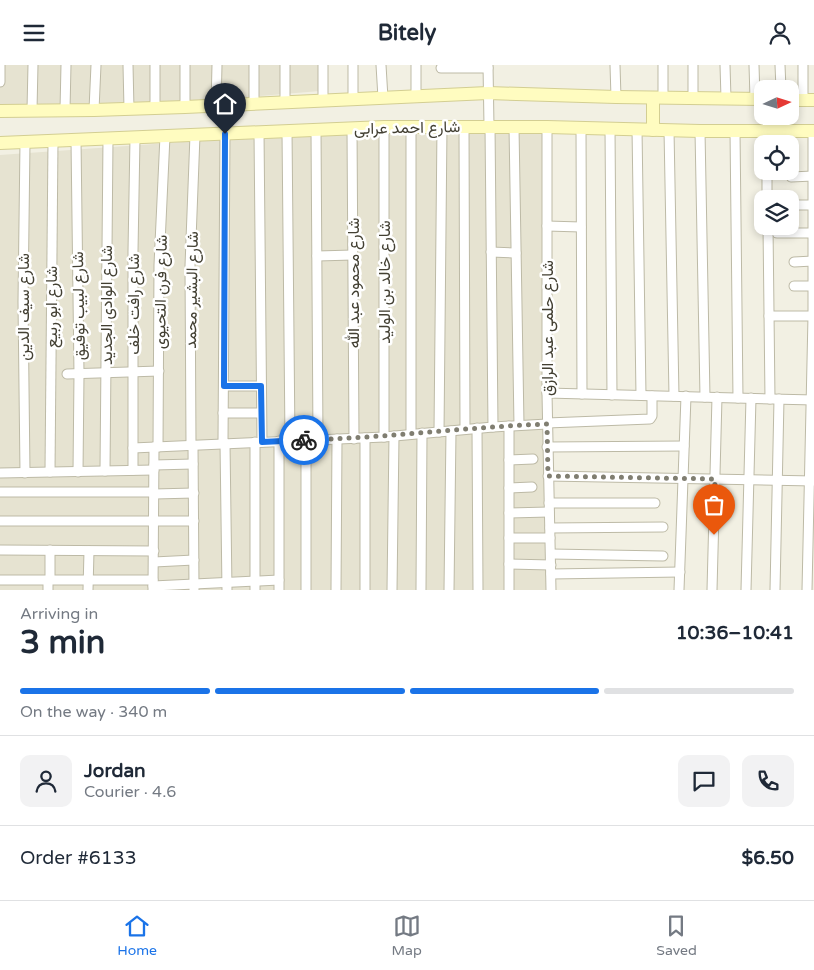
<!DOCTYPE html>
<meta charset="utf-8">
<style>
:root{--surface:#fff;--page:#f2f2f3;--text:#1f2937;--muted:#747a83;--line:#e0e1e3;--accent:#1a73e8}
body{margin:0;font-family:"Varela Round",Vazirmatn,sans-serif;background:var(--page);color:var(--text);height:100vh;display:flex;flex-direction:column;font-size:19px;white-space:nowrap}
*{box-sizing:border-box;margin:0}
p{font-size:16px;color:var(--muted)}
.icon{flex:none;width:28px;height:28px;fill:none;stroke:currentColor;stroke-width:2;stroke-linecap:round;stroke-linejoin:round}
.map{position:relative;height:525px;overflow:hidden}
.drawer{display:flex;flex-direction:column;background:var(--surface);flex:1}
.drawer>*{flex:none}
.needle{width:32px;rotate:86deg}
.fabs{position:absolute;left:754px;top:15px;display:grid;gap:10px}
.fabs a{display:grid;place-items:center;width:45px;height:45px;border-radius:10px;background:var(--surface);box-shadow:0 2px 8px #0003;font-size:25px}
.pin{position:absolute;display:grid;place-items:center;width:42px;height:42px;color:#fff;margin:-51px -21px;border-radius:50% 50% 50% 0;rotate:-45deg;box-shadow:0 0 5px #0007}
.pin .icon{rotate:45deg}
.courier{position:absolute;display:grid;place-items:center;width:50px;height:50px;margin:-25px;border:4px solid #1a73e8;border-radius:50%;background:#fff;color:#222;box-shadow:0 1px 6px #0007}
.headline em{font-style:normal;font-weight:800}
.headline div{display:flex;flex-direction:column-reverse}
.headline{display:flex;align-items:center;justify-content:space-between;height:85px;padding:0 20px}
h1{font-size:32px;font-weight:800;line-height:38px}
.bar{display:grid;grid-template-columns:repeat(4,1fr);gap:8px 5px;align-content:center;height:60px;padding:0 20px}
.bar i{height:6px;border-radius:4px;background:var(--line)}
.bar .selected{background:var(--accent)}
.bar p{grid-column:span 4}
.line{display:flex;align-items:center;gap:12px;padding:0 20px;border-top:1px solid var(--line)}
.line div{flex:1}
.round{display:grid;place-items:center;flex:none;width:52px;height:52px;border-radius:10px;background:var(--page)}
header{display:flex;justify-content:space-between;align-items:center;height:65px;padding:0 20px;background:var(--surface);font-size:22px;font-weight:800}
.menu{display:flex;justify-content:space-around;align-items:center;height:70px;border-top:1px solid var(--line);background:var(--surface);font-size:14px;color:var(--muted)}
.menu a{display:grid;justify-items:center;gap:2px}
.menu .selected{color:var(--accent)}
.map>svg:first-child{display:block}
.residential{fill:#e6e3d1}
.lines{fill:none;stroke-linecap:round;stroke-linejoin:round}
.street-casing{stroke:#bdbaa6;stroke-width:11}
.secondary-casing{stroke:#d3ce92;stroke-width:14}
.street{stroke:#fff;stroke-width:9}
.secondary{stroke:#fffcc0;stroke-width:12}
.done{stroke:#807e71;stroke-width:5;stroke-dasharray:0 9}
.route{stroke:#1a73e8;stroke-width:6}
.labels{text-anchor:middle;stroke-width:5;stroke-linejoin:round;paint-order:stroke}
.street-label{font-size:16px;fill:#434033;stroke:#fff}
</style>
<header><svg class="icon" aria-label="menu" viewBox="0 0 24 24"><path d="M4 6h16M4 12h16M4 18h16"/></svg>Bitely<svg class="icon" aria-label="person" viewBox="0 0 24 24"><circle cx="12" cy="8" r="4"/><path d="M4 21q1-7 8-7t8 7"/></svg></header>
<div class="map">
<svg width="814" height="525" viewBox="0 0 814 525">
<rect width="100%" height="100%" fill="#f2f0e3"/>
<g class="residential">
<polygon points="0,0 320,0 320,26 153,40 0,48"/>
<polygon points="546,62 548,525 0,525 0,90 321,67"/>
</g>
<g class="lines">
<defs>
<g id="street">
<polyline points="128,0 129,44"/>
<polyline points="155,0 155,43"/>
<polyline points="254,0 254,38"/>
<polyline points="285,0 285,37"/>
<polyline points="323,0 323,36"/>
<polyline points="353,0 353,35"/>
<polyline points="381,0 383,33"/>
<polyline points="416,0 416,32"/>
<polyline points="488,0 489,61"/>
<polyline points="615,0 616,32"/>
<polyline points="663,0 663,33"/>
<polyline points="725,0 726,33"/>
<polyline points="754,0 755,33"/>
<polyline points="780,0 781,24"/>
<polyline points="803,0 803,35"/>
<polyline points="441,3 488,3"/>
<polyline points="0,17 0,0"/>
<polyline points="693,33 693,0"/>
<polyline points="216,41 217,0"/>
<polyline points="185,42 185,0"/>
<polyline points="32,45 33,0"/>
<polyline points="65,45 66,0"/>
<polyline points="94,45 96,0"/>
<polyline points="464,61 465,364"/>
<polyline points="490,61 493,362"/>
<polyline points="514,62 519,360"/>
<polyline points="547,62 547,328 551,525"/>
<polyline points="352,63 354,374"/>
<polyline points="581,63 582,329"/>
<polyline points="610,63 612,330"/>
<polyline points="637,64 641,330"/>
<polyline points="316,65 318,375"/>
<polyline points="669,65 674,331"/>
<polyline points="287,66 290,376"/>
<polyline points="700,66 705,332"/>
<polyline points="735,66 738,333"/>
<polyline points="766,66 767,79"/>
<polyline points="259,67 262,377"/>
<polyline points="76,75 79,309 78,407"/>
<polyline points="767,106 767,134"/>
<polyline points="791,112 813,111"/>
<polyline points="793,140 813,140"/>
<polyline points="547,161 581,162"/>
<polyline points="768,161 770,334"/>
<polyline points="777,168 813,168"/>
<polyline points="491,187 516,188"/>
<polyline points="317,191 353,190"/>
<polyline points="794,197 813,196"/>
<polyline points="794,221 813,221"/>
<polyline points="769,251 813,251"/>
<polyline points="67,309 159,306"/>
<polyline points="224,321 261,321"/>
<polyline points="547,328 814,335"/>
<polyline points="223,348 261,348"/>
<polyline points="547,358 650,354 652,351 652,331"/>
<polyline points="477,363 478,525"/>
<polyline points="439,367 442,61"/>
<polyline points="411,369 411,62"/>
<polyline points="384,372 384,62"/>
<polyline points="279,376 279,525"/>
<polyline points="223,378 225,69"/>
<polyline points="225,378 227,525"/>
<polyline points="191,380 190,201 195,70"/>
<polyline points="193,380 194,525"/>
<polyline points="158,382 159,200 165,71"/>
<polyline points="547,382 684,381"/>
<polyline points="133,383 384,372 493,362 547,359"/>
<polyline points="509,395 533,394"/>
<polyline points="154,400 193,399"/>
<polyline points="133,405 133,186 135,73"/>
<polyline points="105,406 108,74"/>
<polyline points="50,407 53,76"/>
<polyline points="0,408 154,405"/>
<polyline points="25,408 23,237 25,77"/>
<polyline points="548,411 814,416"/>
<polyline points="509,423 532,422"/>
<polyline points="0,427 154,427"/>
<polyline points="154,429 194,428"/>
<polyline points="549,438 655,438"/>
<polyline points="509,448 549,447"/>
<polyline points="0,456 194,456"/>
<polyline points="550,463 663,462"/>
<polyline points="509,473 550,473"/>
<polyline points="0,485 154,486"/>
<polyline points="50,485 50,515"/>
<polyline points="551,489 663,491"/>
<polyline points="154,497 194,495"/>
<polyline points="509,499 551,500"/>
<polyline points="551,509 680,507"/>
<polyline points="0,515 153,515"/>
<polyline points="48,515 48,525"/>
<polyline points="153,521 279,515"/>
<polyline points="88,525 89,486"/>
<polyline points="153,525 154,382"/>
<polyline points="255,525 255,377"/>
<polyline points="306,525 306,375"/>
<polyline points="336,525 337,374"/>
<polyline points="365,525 365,373"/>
<polyline points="392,525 394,371"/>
<polyline points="421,525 422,368"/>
<polyline points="449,525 451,366"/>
<polyline points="509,525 509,361"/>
<polyline points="679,525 686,331"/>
<polyline points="712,525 717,332"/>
<polyline points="746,525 751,333"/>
<polyline points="775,525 779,334"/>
<polyline points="807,525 813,251 813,66"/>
</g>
<g id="secondary">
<polyline points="790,35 814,35"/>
<polyline points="0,46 94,45 185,42 488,28 616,32 762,34"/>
<polyline points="653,65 653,33"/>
<polyline points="0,78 384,62 547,62 700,66 814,66"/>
</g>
</defs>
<use href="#street" class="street-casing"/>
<use href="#secondary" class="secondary-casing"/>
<use href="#street" class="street"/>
<use href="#secondary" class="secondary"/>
</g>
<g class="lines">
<path class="done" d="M 304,375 C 386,373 466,362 547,359 L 548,411 L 715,414 L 714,470"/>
<polyline class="route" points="225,69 224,321 261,321 262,377 304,375"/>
</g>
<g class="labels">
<g class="street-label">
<text transform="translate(407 62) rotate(-1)" y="6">شارع احمد عرابى</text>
<text transform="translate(384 217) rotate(-90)" y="6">شارع خالد بن الوليد</text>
<text transform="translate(353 218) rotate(-90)" y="6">شارع محمود عبد الله</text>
<text transform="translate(191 225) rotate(-89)" y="6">شارع البشير محمد</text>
<text transform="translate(160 227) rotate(-89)" y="6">شارع فرن التحيوى</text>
<text transform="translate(133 239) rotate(-90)" y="6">شارع رافت خلف</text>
<text transform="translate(106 240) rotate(-90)" y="6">شارع الوادى الجديد</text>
<text transform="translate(78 241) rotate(-91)" y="6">شارع لبيب توفيق</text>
<text transform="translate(23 242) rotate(-90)" y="6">شارع سيف الدين</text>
<text transform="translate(51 242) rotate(-90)" y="6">شارع ابو ربيع</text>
<text transform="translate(547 263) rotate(-90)" y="6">شارع حلمى عبد الرازق</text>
</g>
</g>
</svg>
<div class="fabs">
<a><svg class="needle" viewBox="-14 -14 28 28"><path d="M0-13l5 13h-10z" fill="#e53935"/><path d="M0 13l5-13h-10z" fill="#747a83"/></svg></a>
<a><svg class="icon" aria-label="locate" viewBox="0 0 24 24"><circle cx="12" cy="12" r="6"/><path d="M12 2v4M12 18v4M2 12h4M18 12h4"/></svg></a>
<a><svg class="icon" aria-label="layers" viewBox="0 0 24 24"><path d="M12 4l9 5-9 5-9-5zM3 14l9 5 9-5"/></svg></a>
</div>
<div class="pin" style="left:714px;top:470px;background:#ea580c"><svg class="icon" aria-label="bag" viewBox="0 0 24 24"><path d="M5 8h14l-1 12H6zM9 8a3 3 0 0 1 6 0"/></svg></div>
<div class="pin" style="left:225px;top:69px;background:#1f2937"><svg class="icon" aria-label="home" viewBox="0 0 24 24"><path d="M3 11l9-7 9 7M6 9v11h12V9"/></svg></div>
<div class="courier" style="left:304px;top:375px"><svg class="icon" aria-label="bike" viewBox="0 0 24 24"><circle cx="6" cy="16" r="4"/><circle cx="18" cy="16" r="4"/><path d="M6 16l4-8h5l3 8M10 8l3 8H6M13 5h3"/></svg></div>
</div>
<section class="drawer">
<div class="headline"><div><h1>3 min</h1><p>Arriving in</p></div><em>10:36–10:41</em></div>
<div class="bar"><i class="selected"></i><i class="selected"></i><i class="selected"></i><i></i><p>On the way · 340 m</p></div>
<div class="line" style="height:90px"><a class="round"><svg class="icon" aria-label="person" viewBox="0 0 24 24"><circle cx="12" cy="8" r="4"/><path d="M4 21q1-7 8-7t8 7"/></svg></a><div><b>Jordan</b><p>Courier · 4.6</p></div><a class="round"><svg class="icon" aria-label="chat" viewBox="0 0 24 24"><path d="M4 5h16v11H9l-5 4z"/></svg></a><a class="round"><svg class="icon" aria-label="phone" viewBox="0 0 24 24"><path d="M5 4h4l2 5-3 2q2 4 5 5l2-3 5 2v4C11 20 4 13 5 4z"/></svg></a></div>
<div class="line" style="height:65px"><div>Order #6133</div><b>$6.50</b></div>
</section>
<nav class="menu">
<a class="selected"><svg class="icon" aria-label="home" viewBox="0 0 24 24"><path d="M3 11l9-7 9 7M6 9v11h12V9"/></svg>Home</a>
<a><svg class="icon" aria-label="map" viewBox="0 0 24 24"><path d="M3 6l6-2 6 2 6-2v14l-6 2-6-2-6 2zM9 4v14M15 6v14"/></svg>Map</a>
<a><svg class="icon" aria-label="saved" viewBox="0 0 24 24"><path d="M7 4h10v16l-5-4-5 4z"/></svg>Saved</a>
</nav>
